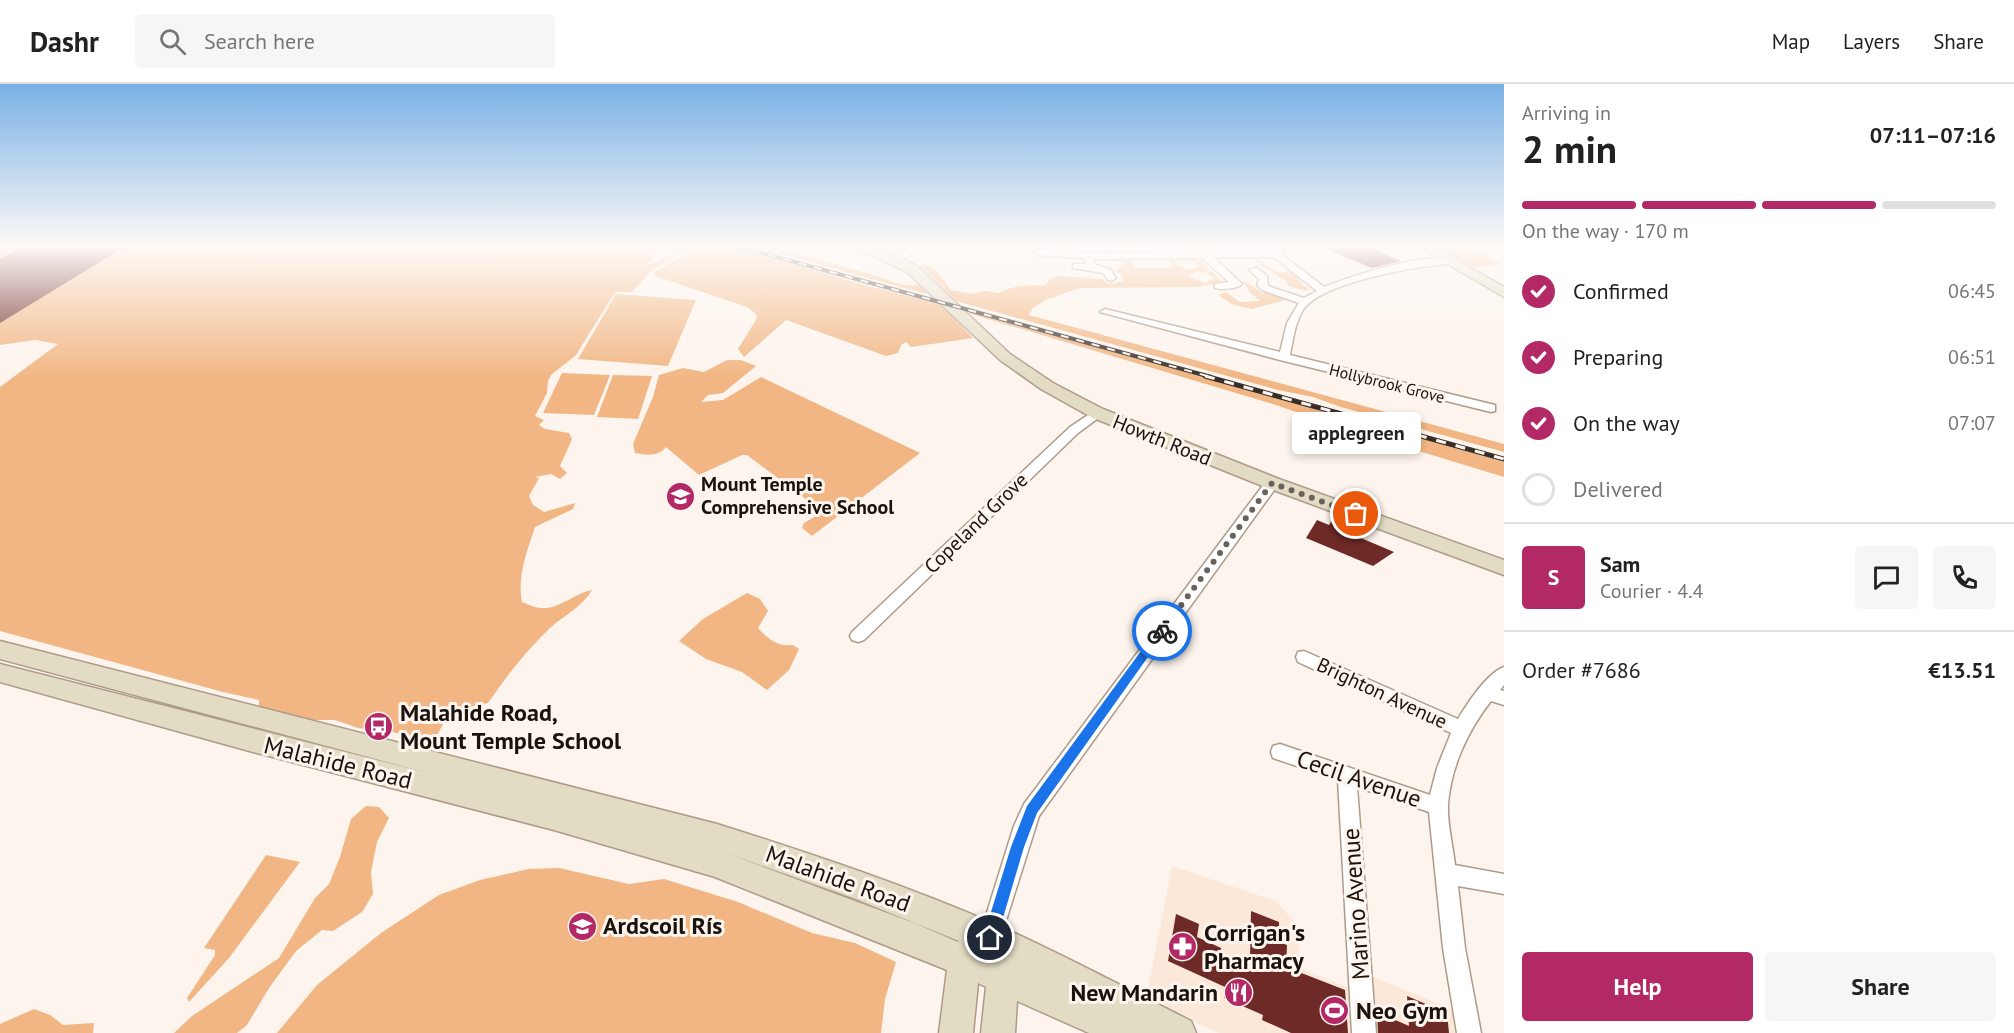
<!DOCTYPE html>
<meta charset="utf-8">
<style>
:root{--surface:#fff;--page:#f6f6f6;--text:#222;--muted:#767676;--line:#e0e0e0;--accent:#b32966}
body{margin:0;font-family:"PT Sans",sans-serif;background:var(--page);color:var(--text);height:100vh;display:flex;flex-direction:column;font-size:22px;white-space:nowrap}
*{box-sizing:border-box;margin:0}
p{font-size:20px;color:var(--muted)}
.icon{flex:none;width:33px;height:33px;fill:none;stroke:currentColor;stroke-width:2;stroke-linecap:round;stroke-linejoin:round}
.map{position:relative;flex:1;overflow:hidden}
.side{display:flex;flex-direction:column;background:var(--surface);width:510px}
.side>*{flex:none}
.pin{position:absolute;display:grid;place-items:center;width:51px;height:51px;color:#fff;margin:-26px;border:3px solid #fff;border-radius:50%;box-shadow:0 2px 6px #0007}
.courier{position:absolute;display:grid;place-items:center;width:60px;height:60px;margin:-30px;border:4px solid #1a73e8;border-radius:50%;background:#fff;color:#222;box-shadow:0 2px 8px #0007}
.bubble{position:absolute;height:42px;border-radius:6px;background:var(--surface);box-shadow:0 3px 9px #0003;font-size:20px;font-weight:700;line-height:42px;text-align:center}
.overview em{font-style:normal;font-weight:700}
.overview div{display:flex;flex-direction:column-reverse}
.overview{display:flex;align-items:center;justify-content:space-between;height:102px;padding:0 18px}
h1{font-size:39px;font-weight:700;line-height:45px}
.bar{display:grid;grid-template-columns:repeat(4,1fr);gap:9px 6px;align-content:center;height:72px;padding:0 18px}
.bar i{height:8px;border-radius:4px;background:var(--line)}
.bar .active{background:var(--accent)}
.bar p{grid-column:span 4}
.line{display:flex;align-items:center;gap:15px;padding:0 18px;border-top:2px solid var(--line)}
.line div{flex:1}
.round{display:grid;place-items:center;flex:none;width:63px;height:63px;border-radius:6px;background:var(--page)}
ol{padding:0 18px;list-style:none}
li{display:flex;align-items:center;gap:18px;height:66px}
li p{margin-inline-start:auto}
li .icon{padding:6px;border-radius:50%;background:var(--accent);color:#fff;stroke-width:4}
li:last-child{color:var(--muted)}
li i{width:33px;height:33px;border:3px solid var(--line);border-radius:50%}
.cta{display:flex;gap:12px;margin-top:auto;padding:12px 18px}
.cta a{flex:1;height:69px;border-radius:6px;background:var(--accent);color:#fff;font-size:24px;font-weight:700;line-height:69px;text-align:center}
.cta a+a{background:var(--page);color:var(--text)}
header{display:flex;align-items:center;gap:36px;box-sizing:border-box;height:84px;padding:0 30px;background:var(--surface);border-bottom:2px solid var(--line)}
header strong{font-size:28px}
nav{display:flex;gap:33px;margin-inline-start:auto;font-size:21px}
.search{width:420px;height:54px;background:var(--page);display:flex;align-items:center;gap:15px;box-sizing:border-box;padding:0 21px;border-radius:6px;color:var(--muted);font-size:22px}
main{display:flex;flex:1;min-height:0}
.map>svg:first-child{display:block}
.commercial{fill:#fbe8d8}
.green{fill:#f1b683}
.building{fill:#6e2a27}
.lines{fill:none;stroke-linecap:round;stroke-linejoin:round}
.minor-casing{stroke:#ae9a89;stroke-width:3}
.secondary-casing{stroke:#ae9a89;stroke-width:3}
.minor{fill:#fff;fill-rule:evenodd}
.secondary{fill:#e3dcc4;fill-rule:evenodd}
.rail-far1-casing{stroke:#362e28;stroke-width:4}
.rail-casing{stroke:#362e28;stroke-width:5}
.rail-far1{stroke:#fdf4ed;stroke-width:2;stroke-dasharray:8;stroke-linecap:butt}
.rail{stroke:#fdf4ed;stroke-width:3;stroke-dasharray:10;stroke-linecap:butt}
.route{fill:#1a73e8}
.done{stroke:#69615b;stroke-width:6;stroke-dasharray:0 10.8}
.labels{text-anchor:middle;stroke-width:6;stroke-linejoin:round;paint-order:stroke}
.far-street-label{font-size:16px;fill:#1a120c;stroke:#fdf4ed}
.street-label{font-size:20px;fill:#1a120c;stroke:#fdf4ed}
.poi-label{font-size:20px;font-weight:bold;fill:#1a120c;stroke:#fdf4ed;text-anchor:start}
.near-poi-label{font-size:24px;font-weight:bold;fill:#1a120c;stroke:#fdf4ed;text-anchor:start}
.near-street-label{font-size:24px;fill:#1a120c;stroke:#fdf4ed}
</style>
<header>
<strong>Dashr</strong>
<div class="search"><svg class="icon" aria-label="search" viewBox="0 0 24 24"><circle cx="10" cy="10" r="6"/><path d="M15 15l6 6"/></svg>Search here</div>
<nav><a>Map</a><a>Layers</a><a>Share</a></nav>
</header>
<main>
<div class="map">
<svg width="1504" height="949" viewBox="0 0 1504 949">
<rect width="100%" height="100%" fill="#fdf4ed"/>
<polygon class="commercial" points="1172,782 1275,817 1299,842 1299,884 1360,908 1359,887 1452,925 1455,949 1219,949 1146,916"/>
<g class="green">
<path d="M 0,162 L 658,162 L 653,174 L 647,181 C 657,180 661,171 673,171 L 673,175 L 652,186 L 632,208 L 616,208 L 612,213 L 576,271 L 551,291 L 548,297 L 547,309 L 535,332 L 544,336 L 539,341 L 545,345 L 569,349 L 572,355 L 560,382 L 567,389 L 560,395 L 551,390 L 535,393 L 539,394 L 529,412 L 533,421 L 544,428 L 575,419 L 573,425 L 535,443 C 527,468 517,491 522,518 C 527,520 535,524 541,524 C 558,526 575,509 592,506 C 583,522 565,531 551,543 C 527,566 507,591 488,619 L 450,628 L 436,653 L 425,650 L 422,655 L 388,647 L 358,644 L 335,636 L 309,636 L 259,623 L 259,616 L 223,608 L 0,547 L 0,303 L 58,260 L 35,256 L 0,261 Z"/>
<polygon points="668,162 731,162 868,202 939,219 973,254 911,263 906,258 901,261 898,269 886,272 786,236 744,273 738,265 757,234 756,230 747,223 655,192 654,188 685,171 673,169"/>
<path d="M 768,162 C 804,170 840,182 876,192 C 897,197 898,204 921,200 L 926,210 L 755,163 Z"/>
<polygon points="1436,162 1471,162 1500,180 1473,183"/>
<path d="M 1247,172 C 1264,174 1272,193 1290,187 L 1281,180 C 1296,185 1297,199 1309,205 L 1305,207 L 1289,202 L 1286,197 Z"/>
<path d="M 1128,174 L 1136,184 L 1174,184 L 1167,174 L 1198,174 L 1200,176 L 1191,178 L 1184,175 L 1174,180 L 1190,186 L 1200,182 L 1193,178 L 1201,177 L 1210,186 L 1204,189 L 1197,187 L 1187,192 L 1205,199 L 1215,194 L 1206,190 L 1212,187 L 1223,199 L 1196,203 L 1080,204 L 1045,216 L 1033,224 L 1029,231 L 1504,360 L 1504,368 L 1341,323 L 1313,313 L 1278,306 L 956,217 L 920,181 C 935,179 942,195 951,206 L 973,210 L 985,207 L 999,209 C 1013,200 1029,202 1045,201 L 1052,194 L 1059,192 L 1103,195 L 1106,199 L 1116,200 L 1116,198 L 1124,198 L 1120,189 L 1104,184 L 1116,187 L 1124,179 L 1108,175 Z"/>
<polygon points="1243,198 1247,198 1262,209 1268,208 1289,215 1252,225 1234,221 1218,211 1226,208 1240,218 1260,217 1247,206 1249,206"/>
<polygon points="616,210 696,216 668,282 578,275"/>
<polygon points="972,228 1293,317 1344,335 1366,338 1504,378 1504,393 1330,340 1276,321 968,229"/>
<path d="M 727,276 L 741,276 L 756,282 L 723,309 L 708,311 L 701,318 L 723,316 L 761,293 L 920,369 L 812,452 L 802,444 L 804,439 L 823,428 L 747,371 L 742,371 L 699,391 L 666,363 C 658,373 647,371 635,369 L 633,360 L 653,313 L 659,291 L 683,284 L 704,288 Z"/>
<polygon points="562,289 610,291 594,331 543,329"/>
<polygon points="613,291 652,292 638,335 597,333"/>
<path d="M 747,509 L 760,515 L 768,527 L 758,544 C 768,555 778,563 793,561 L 799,565 L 789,586 L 767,606 L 742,588 L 706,575 L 679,557 L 703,535 Z"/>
<polygon points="366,722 379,723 389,734 377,758 371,788 373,810 362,828 333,847 322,846 296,867 269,904 247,941 237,949 174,949 192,932 279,874 315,814 329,800 340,773 351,735"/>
<polygon points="266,771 300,778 229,874 189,918 187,914 215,871 215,866 204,864"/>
<polygon points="559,784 629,800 664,795 738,818 812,849 855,859 896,878 885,915 881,949 277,949 317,901 381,849 439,811 480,796 529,785"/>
<polygon points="34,925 50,931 63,941 94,939 93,949 0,949 0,940"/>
</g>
<g class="building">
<polygon points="25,162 126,162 0,239 0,175"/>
<polygon points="1319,162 1367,162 1401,177 1372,184"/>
<polygon points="1334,433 1366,445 1361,454 1394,468 1373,482 1306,454 1317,436 1329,441"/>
<polygon points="1251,827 1279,838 1279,858 1287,861 1286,883 1345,906 1348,949 1291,949 1262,936 1263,931 1224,914 1225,903 1168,877 1176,830 1199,840 1197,853 1221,864 1219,877 1244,888 1244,874 1250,876"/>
<polygon points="1407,912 1447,929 1449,949 1378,949 1377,928 1409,942"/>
</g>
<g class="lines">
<defs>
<g id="minor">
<polygon points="907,162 916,162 909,172 891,177 891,173 903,168"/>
<path d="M 1272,162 L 1281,162 L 1285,166 L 1281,170 L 1324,203 C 1355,191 1419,170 1450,175 L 1450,179 L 1447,180 C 1414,183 1322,198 1303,226 C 1295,239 1293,256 1290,271 L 1495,321 L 1495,327 L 1491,328 L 1280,276 L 1100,228 L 1105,225 L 1280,268 L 1287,239 L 1299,219 L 1262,206 L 1257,201 L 1259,195 L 1249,186 L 1257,184 L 1267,192 L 1268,202 L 1304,214 L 1317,207 L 1274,173 L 1213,173 L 1242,200 C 1236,205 1222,206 1215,204 L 1215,200 L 1229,198 L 1202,174 L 1093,175 L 1096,181 L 1110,185 L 1116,194 L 1111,197 L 1108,196 L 1103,189 L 1073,184 L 1073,180 L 1086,180 L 1084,174 L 1038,171 L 1033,168 L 1038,165 L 1087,169 L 1274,167 Z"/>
<polygon points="1097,325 1101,326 1101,332 1078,349 864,556 858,558 852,556 850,552 852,548 1070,343"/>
<polygon points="1272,395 1277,396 1279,399 1277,402 1039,732 998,862 990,865 982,862 979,854 1014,742 1024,720 1267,396"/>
<path d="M 1304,567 L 1458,635 C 1467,620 1487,589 1504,583 L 1504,601 L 1500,606 L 1504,607 L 1504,621 L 1491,617 C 1468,646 1451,683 1448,720 C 1447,740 1453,762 1455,781 L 1504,790 L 1504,810 L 1458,802 L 1465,864 L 1481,949 L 1457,949 L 1443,864 L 1429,728 L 1357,703 L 1376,949 L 1352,949 L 1338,696 L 1273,674 L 1271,668 L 1273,662 L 1280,660 L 1430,711 L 1437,684 L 1451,649 L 1298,578 L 1296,573 L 1298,568 Z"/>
</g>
<g id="secondary">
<path d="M 852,162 C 876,162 895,171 917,182 L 1010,270 L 1053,299 L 1103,325 L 1279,395 L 1504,476 L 1504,491 L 1265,403 L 1091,333 L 1041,305 L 1000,276 L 907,188 Z"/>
<polygon points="1417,162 1433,162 1504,203 1504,213"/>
<path d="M 0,557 L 717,740 C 812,770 908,802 999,842 C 1064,871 1127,905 1191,937 L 1196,949 L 1089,949 L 1017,917 L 1015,949 L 981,949 L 986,903 L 978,899 L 973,949 L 939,949 L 947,886 L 715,793 L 554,746 L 253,668 L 0,598 L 0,580 L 432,690 L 0,575 ZM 726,769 L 853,814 L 959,857 L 958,858 L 914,839 Z"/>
</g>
</defs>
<use href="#minor" class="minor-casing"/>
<use href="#secondary" class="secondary-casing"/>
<use href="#minor" class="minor"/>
<use href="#secondary" class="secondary"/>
<defs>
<polyline id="rail-far1" points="737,162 1211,293"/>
<polyline id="rail" points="1205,292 1504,375"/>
</defs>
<use href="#rail-far1" class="rail-far1-casing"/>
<use href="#rail" class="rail-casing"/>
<use href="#rail-far1" class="rail-far1"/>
<use href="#rail" class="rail"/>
</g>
<linearGradient id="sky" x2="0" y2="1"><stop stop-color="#79b0e5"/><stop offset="0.55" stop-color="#fefaf7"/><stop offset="1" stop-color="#fefaf7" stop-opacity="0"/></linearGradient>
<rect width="1504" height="295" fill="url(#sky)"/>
<polygon class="route" points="1162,543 1165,544 1165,549 1037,729 1024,763 997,854 995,859 990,861 985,859 983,854 1011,763 1027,722 1158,544"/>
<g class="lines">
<polyline class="done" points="1162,547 1272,399 1356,430"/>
</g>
<defs>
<symbol id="school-disc" viewBox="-11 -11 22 22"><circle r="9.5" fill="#b32966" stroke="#fdf4ed"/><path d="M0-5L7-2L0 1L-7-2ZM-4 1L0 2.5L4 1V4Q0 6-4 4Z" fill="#fff"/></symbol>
<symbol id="bus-disc" viewBox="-11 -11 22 22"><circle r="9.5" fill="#b32966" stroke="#fdf4ed"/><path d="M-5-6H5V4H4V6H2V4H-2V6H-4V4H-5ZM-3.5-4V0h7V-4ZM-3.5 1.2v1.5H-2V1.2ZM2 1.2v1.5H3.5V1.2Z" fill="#fff"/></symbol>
<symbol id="pharmacy-disc" viewBox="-11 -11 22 22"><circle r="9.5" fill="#b32966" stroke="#fdf4ed"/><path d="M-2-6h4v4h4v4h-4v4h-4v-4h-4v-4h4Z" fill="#fff"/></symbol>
<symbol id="restaurant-disc" viewBox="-11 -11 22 22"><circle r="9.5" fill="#b32966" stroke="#fdf4ed"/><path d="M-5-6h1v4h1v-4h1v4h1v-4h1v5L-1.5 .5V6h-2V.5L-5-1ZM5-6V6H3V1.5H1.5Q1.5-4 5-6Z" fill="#fff"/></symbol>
<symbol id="stadium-disc" viewBox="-11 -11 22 22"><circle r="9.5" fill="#b32966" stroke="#fdf4ed"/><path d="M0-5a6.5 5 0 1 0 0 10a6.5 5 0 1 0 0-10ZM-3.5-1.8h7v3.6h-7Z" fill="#fff"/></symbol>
</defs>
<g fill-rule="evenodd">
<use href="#school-disc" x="664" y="396" width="33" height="33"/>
<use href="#bus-disc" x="362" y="626" width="33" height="33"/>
<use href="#school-disc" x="566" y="826" width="33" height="33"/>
<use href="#pharmacy-disc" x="1166" y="846" width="33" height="33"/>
<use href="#restaurant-disc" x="1222" y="892" width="33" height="33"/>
<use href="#stadium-disc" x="1318" y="910" width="33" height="33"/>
</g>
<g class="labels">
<g class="far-street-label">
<text transform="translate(1387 299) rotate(14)" y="6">Hollybrook Grove</text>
</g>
<g class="street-label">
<text transform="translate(1162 356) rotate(22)" y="7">Howth Road</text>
<text transform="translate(976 439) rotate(-44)" y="7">Copeland Grove</text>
<text transform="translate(1382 609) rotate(25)" y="7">Brighton Avenue</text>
</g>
<g class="poi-label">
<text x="701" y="407">Mount Temple<tspan x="701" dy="23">Comprehensive School</tspan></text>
</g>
<g class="near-poi-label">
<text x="400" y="637">Malahide Road,<tspan x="400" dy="28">Mount Temple School</tspan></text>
<text x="603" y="850">Ardscoil Rís</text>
<text x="1204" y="857">Corrigan's<tspan x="1204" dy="28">Pharmacy</tspan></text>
<text x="1218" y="917" text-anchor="end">New Mandarin</text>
<text x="1356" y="935">Neo Gym</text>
</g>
<g class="near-street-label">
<text transform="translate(338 679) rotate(14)" y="8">Malahide Road</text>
<text transform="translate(1359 695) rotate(19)" y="8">Cecil Avenue</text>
<text transform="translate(838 795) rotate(20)" y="8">Malahide Road</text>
<text transform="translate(1356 820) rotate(-94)" y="8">Marino Avenue</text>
</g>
</g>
</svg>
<div class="pin" style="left:1356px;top:430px;background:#ea580c"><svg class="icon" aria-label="bag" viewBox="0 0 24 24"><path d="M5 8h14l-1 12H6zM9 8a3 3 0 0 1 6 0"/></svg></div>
<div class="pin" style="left:990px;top:854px;background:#1f2937"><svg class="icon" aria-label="home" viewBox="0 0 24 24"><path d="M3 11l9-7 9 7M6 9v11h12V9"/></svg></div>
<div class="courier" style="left:1162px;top:547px"><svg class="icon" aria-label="bike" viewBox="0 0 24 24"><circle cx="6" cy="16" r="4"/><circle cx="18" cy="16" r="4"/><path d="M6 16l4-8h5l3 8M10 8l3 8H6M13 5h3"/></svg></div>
<div class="bubble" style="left:1292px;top:328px;width:129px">applegreen</div>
</div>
<section class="side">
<div class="overview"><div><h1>2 min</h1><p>Arriving in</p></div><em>07:11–07:16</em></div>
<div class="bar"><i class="active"></i><i class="active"></i><i class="active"></i><i></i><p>On the way · 170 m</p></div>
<ol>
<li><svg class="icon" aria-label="check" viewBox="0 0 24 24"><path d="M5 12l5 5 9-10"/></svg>Confirmed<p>06:45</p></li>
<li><svg class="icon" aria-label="check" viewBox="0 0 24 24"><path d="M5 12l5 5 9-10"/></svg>Preparing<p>06:51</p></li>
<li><svg class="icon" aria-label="check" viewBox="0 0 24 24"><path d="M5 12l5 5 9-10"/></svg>On the way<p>07:07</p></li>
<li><i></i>Delivered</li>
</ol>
<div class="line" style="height:108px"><b class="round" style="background:var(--accent);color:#fff">S</b><div><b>Sam</b><p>Courier · 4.4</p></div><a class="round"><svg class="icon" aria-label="chat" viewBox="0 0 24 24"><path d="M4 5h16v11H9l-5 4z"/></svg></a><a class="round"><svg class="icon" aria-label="phone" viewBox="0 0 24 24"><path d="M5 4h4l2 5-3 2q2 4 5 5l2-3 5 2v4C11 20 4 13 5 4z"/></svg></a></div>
<div class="line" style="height:78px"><div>Order #7686</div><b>€13.51</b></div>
<div class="cta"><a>Help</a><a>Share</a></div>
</section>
</main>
